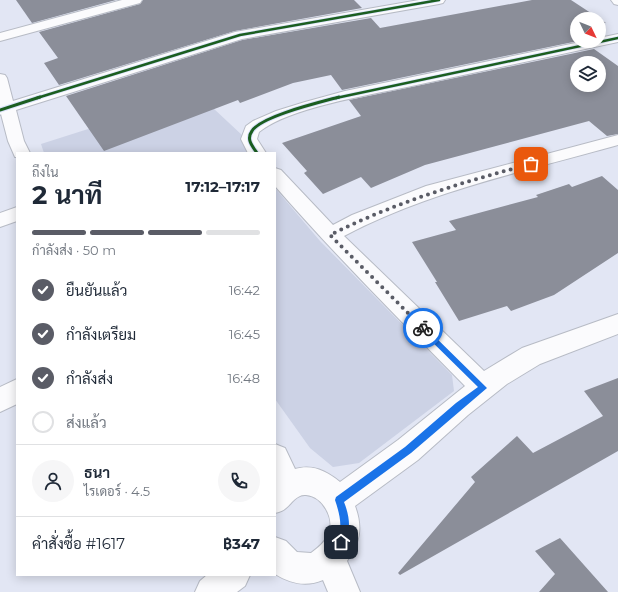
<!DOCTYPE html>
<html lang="th">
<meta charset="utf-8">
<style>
:root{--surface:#fff;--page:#f6f6f7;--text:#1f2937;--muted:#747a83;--line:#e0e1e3;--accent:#5a5c66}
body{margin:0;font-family:Montserrat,Sarabun,sans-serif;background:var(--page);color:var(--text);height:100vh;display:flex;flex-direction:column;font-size:15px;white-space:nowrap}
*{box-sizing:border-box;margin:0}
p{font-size:13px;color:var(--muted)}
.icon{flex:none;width:22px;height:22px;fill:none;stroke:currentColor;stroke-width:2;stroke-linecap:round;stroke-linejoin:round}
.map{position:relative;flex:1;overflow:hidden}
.drawer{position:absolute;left:16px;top:152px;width:260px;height:424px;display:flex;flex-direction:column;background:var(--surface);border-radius:0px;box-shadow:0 2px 10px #0003}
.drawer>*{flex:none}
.needle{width:26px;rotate:133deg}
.fabs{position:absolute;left:570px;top:12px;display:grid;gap:8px}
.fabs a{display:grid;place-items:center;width:36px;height:36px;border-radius:50%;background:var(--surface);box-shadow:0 2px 10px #0003;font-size:20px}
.pin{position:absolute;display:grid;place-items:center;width:34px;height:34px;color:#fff;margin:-17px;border-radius:8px;box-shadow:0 2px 6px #0006}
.courier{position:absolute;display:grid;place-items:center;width:40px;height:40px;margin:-20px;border:3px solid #1a73e8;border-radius:50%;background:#fff;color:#222;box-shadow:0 1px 5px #0007}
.headline em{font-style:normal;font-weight:700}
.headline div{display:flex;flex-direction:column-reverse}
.headline{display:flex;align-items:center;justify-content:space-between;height:68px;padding:0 16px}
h1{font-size:26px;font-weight:700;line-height:30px}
.bar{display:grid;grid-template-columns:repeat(4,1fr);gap:6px 4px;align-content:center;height:48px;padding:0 16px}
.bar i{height:5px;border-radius:3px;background:var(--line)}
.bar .selected{background:var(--accent)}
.bar p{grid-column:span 4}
.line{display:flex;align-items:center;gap:10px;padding:0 16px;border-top:1px solid var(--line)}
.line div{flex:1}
.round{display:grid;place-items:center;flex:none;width:42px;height:42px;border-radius:21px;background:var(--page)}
ol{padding:0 16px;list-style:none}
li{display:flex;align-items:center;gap:12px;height:44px}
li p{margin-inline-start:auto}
li .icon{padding:4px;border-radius:50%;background:var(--accent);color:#fff;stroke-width:4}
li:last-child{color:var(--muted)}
li i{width:22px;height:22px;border:2px solid var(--line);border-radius:50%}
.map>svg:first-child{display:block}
.green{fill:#ccd2e5}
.building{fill:#8b8e99;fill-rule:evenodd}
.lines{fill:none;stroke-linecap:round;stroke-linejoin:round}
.minor-casing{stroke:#b7bbc5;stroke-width:2}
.minor{fill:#fbfbfd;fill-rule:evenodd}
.cycleway-far1-casing{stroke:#dbe3fb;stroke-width:4}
.cycleway-casing{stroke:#dbe3fb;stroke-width:5}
.cycleway-far1{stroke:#1b5e20;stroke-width:2.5}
.cycleway{stroke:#1b5e20;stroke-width:3}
.route{fill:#1a73e8}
.done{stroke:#5a5c66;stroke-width:4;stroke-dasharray:0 7.2}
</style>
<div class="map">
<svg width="618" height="592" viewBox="0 0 618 592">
<rect width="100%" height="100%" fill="#e2e6f4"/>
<g class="green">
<polygon points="198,94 243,136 247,153 44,153 41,144"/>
<polygon points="275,188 320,241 452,375 454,391 359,463 333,467 310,448 275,399"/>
</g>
<g class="building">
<polygon points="16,0 116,0 32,23"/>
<polygon points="143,0 354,0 362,8 235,31 59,85 44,63 58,58 39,32 140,4"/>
<polygon points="532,0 571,0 606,23 599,24 599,19 577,19 577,29 570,32 577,37 578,41 342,90 331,75 293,83 240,103 238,100 104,151 66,96 242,40 371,18 380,28"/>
<path d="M 594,49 L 618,66 L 618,134 L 607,136 L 589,121 L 425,165 L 371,188 L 361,177 L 323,194 L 304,173 L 307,171 L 282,143 L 361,116 L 349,100 ZM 577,63 L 599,63 L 599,85 L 577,85 Z"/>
<polygon points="602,176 618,190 618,253 554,295 511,311 507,306 459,321 435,282 437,282 412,242 456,230 449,221 538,197 536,195 569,184 572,187"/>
<polygon points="618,378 618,451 400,575 398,573 475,482 471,477 517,436 533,453 603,416 584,391"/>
<polygon points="560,538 608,592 539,592 555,574 535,551"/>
</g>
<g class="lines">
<defs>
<g id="minor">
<polygon points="122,0 142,0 140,3 0,41 0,33"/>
<polygon points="419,0 445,0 443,3 439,4 242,39 16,110 24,141 30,153 17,153 17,157 15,157 8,141 1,114 0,115 0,74 5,75 7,78 13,101 235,32"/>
<polygon points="611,0 618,0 618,5 614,4"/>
<path d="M 618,34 L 618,42 C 548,57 477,72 407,87 C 369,95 288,108 259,132 L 257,139 L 266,153 L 248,153 L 241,139 L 246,126 L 253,121 L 276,111 L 305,102 L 345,91 L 585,41 L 599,41 L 599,38 Z"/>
<path d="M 618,135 L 618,145 C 526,171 429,191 344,236 L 484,371 L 522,348 L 618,314 L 618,334 L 540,364 L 507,384 L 468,415 L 418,460 L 355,506 C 363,528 360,542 347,561 L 360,592 L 328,592 L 323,580 C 306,587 291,584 275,574 L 275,537 L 286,541 L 297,552 L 311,553 C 318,548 325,542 328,535 C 336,520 323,496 306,495 C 297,494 292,503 286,508 C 283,511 279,512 275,513 L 275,444 L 285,448 L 295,469 C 313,464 326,471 340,482 L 398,440 L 465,386 C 400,320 335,255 275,186 L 275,168 L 281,170 L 333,225 L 352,215 L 426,186 Z"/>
<polygon points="17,207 17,221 0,227 0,213"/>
<polygon points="17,379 17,404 0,412 0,387"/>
<polygon points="207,575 250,575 245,586 237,592 195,592 200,581"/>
</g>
</defs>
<use href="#minor" class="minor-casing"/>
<use href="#minor" class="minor"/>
<defs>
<g id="cycleway-far1">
<polyline points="37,98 240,35 439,0"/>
<polyline points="336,98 618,38"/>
</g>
<g id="cycleway">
<polyline points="0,110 40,97"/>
<path d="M 257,153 C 252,146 246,139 252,131 C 261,116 321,102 339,97"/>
</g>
</defs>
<use href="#cycleway-far1" class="cycleway-far1-casing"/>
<use href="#cycleway" class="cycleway-casing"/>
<use href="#cycleway-far1" class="cycleway-far1"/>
<use href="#cycleway" class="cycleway"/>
</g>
<path class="route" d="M 423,325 L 487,388 L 411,453 L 344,502 C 350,517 351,530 345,546 L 341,547 L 338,546 L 337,542 C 343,527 340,515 335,500 L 336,497 L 405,447 L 456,403 L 478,387 L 420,330 L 419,328 Z"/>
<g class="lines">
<path class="done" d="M 423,328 L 330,235 C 394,203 462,182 531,164"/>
</g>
</svg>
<div class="fabs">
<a><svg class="needle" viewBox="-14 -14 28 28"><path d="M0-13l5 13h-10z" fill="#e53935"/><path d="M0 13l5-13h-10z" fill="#747a83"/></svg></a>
<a><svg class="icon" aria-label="layers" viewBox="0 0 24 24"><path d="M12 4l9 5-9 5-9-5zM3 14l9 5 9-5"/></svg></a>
</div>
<div class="pin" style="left:531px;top:164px;background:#ea580c"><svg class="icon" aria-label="bag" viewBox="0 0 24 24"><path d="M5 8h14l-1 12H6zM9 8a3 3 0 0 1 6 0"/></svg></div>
<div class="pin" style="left:341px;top:542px;background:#1f2937"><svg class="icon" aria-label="home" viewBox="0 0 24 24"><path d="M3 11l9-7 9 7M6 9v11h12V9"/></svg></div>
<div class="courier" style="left:423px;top:328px"><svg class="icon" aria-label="bike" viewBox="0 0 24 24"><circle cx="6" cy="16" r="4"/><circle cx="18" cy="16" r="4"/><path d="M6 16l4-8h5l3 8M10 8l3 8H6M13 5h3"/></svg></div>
<section class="drawer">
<div class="headline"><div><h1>2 นาที</h1><p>ถึงใน</p></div><em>17:12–17:17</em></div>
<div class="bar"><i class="selected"></i><i class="selected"></i><i class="selected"></i><i></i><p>กำลังส่ง · 50 m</p></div>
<ol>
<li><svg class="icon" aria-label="check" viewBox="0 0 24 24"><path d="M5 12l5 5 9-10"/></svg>ยืนยันแล้ว<p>16:42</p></li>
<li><svg class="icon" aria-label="check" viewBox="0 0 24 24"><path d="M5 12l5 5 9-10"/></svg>กำลังเตรียม<p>16:45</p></li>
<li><svg class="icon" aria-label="check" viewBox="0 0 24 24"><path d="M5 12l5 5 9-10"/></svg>กำลังส่ง<p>16:48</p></li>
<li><i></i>ส่งแล้ว</li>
</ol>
<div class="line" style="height:72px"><a class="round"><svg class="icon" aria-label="person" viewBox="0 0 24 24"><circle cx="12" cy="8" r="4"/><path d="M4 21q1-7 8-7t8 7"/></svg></a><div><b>ธนา</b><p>ไรเดอร์ · 4.5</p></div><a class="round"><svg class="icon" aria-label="phone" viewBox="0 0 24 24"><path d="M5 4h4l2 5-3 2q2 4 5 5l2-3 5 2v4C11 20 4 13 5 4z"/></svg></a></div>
<div class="line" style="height:52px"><div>คำสั่งซื้อ #1617</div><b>฿347</b></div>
</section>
</div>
